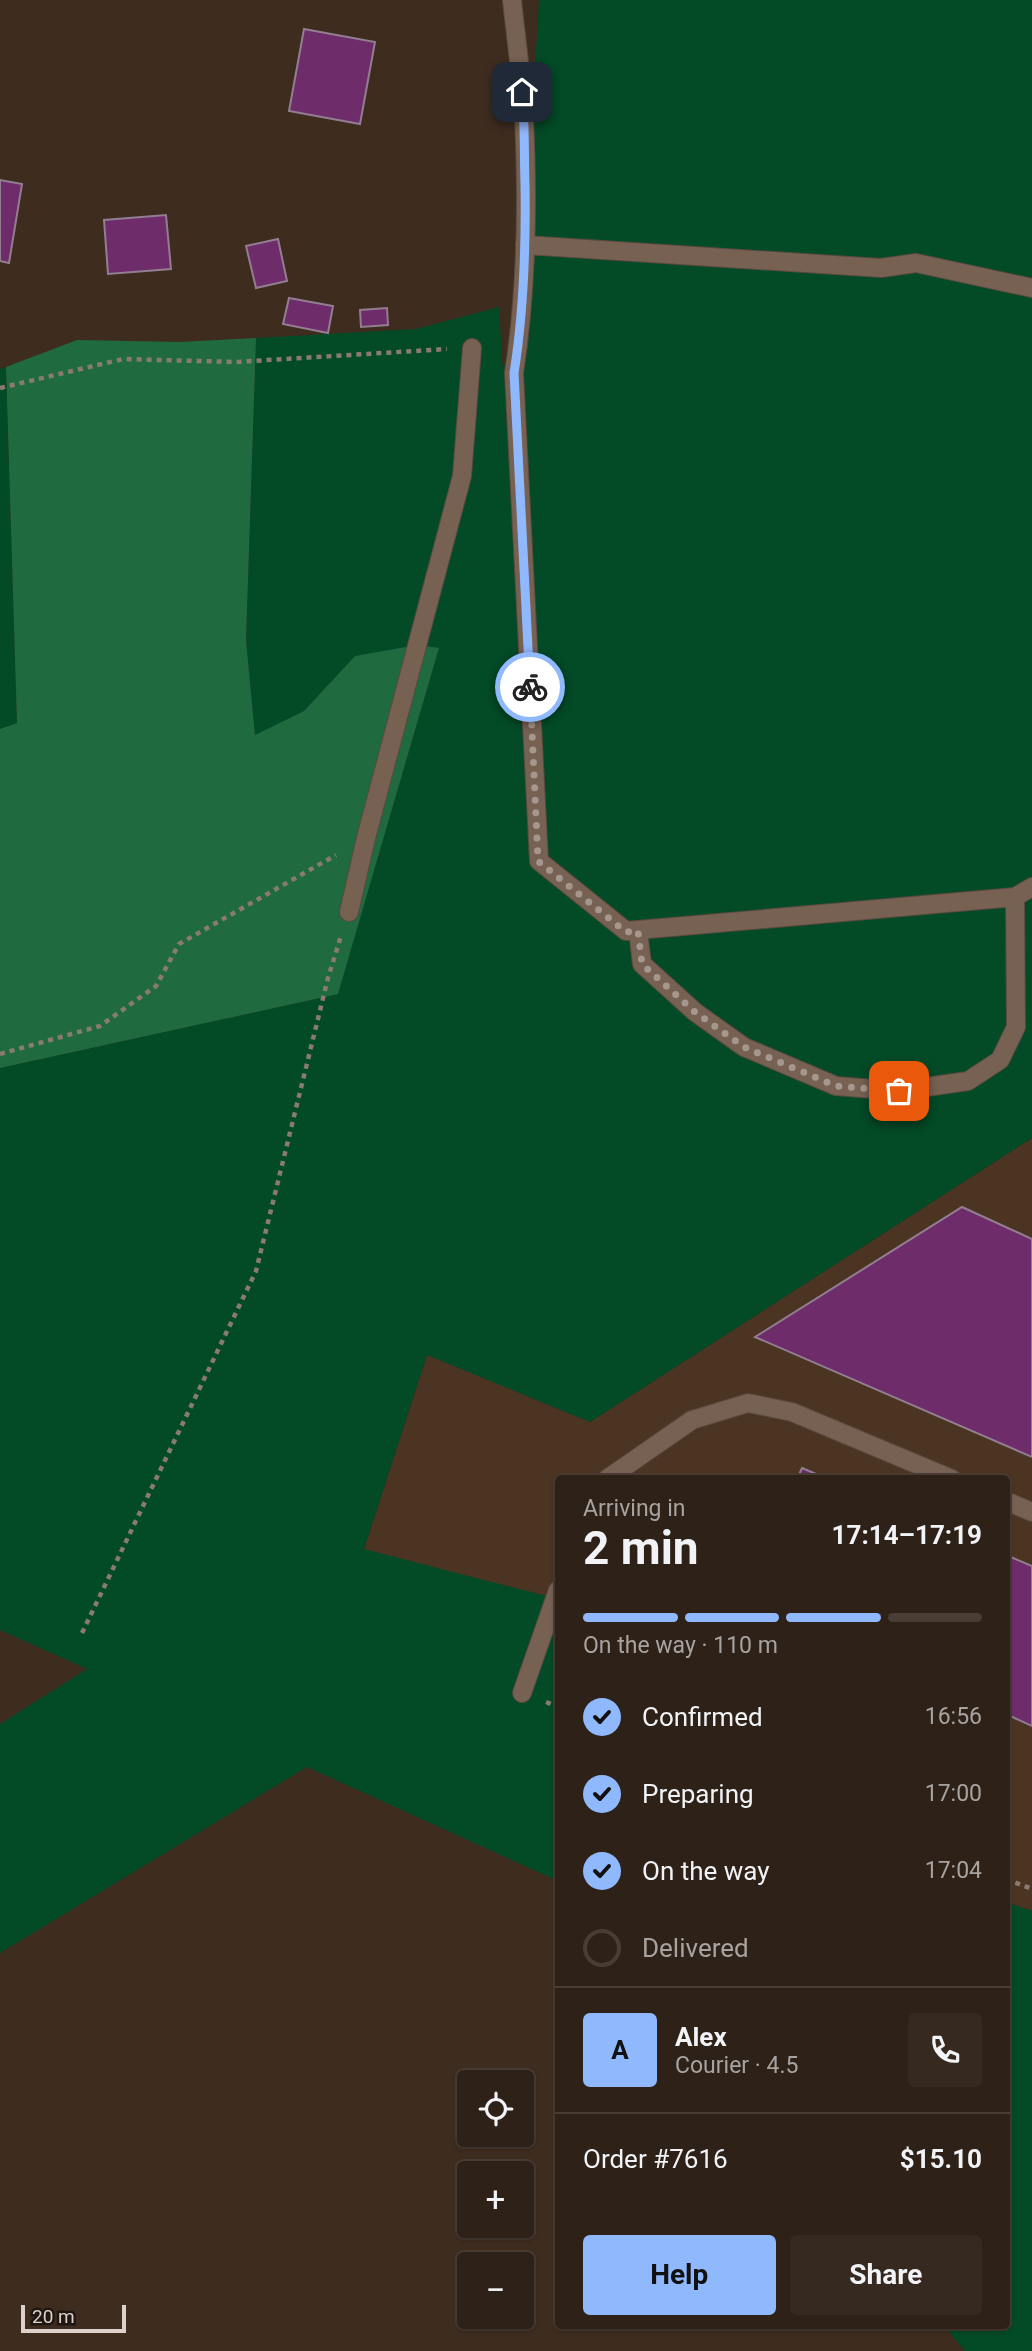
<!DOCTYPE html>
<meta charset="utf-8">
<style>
:root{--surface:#2e2117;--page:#362920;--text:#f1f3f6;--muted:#a7a3a1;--line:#493e36;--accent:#90b8fd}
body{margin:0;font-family:Roboto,sans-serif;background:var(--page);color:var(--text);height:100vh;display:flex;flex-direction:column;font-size:26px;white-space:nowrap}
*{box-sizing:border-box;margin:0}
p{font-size:23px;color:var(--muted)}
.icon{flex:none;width:38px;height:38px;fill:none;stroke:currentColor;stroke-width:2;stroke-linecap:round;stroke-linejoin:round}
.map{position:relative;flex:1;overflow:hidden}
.sheet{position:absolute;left:555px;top:1475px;width:455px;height:854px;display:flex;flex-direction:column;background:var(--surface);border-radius:7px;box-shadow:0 2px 5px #0004,0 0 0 2px var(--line)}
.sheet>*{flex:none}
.controls{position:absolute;left:457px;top:2070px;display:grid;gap:14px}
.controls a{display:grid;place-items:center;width:77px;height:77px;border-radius:7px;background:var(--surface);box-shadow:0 2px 5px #0004,0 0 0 2px var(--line);font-size:35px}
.scale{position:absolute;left:21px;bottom:18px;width:105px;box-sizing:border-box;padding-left:7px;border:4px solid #ddd1c9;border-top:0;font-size:19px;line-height:24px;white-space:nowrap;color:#ddd1c9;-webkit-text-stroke:5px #1f1711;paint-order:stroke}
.pin{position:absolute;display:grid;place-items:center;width:60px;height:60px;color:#fff;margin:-30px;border-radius:14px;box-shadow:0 4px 10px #0006}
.courier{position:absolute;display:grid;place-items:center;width:70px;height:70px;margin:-35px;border:5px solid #90b8fd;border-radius:50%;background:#fff;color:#222;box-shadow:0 2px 9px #0007}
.head em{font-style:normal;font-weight:700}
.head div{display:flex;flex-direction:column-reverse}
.head{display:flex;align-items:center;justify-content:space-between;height:119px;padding:0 28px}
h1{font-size:46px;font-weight:700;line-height:52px}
.bar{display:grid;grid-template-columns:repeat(4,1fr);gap:10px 7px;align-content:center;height:84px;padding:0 28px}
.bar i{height:9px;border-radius:5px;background:var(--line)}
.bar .selected{background:var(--accent)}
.bar p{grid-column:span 4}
.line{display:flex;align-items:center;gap:18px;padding:0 28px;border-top:2px solid var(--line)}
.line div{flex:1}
.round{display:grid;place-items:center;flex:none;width:74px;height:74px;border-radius:7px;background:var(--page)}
ol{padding:0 28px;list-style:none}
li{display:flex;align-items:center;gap:21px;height:77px}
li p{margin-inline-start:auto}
li .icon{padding:7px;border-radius:50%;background:var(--accent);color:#111;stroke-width:4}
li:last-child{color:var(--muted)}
li i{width:38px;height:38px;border:4px solid var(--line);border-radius:50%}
.action{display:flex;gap:14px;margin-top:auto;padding:14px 28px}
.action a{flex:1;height:80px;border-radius:7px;background:var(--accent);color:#111;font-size:28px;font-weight:700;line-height:80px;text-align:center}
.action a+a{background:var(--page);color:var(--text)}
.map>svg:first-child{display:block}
.built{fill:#4c3423}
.green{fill:#034a27}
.forest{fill:#206a40}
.building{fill:#6e2c6b;stroke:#927e90;stroke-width:2}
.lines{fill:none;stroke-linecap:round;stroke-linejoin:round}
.minor-casing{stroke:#59493e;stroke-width:20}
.path{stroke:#8a7b71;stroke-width:4.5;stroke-dasharray:5 5;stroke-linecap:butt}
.minor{stroke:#766153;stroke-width:18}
.done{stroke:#a5978e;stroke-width:7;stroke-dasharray:0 12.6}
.route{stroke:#90b8fd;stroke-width:9}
</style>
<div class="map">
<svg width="1032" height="2351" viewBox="0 0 1032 2351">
<rect width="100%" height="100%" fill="#3e2c1f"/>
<polygon class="built" points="1032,1138 1032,1911 1006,1902 1006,1479 558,1479 558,1599 364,1550 427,1355 590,1422"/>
<g class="green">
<polygon points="539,0 1032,0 1032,1138 590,1422 427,1355 364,1549 558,1599 558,1881 307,1767 0,1953 0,1724 87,1669 0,1630 0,1068 338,994 439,648 355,656 304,711 255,736 246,640 256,338 416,329 499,307 503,374 525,245"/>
<polygon points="6,367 17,723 0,729 0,369"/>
<polygon points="1006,1902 1032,1911 1032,2351 965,2351 944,2326 1006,2326"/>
</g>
<polygon class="forest" points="256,338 246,640 255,735 304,711 355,656 417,645 439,648 338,994 0,1068 0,729 17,723 6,367 77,340 179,342"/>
<g class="building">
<polygon points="304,29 375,42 360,124 289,111"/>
<polygon points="0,180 22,184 9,263 0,261"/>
<polygon points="166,215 171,269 108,274 104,220"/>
<polygon points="278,239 287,281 256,288 246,246"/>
<polygon points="289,298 333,306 328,333 283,324"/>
<polygon points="387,308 388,325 361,327 360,310"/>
<polygon points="962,1207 1032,1239 1032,1457 755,1337"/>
<polygon points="802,1468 828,1479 797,1479"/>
<polygon points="1006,1555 1032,1566 1032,1726 1006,1714"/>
</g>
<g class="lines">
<defs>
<g id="minor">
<path d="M 512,0 C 516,39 522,78 524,117 C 528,202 527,289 514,373 L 539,861 L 626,931 L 1015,897 L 1032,887"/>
<polyline points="525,245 881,268 916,263 1032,288"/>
<polyline points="349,912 366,838 462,476 472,348"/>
<polyline points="638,931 642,964 695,1012 744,1047 836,1086 899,1091 968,1081 1000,1060 1016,1027 1015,897"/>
<polyline points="607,1479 692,1420 748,1403 792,1412 952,1479"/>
<polyline points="1006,1501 1032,1512"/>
<polyline points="522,1693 558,1590"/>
</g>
</defs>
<use href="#minor" class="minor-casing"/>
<g class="path">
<polyline points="0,388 123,359 236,362 447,349"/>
<polyline points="0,1054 100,1026 156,986 179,944 336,855"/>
<polyline points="82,1633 256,1271 328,978 341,936"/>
<polyline points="546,1702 558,1707"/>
<polyline points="1006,1879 1032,1889"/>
</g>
<use href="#minor" class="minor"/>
</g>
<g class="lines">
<polyline class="done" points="530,687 538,861 626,932 638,931 642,964 695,1012 744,1047 836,1086 899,1091"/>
<path class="route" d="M 522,92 C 525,123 524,154 525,184 C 526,248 524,310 514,373 L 530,687"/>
</g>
</svg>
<div class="controls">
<a><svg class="icon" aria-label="locate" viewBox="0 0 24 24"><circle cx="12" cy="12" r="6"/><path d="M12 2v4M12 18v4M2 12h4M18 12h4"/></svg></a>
<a>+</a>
<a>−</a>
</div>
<div class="scale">20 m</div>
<div class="pin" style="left:899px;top:1091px;background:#ea580c"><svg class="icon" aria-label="bag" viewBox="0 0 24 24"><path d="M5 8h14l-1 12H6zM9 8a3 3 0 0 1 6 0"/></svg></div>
<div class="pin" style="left:522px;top:92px;background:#1f2937"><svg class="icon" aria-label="home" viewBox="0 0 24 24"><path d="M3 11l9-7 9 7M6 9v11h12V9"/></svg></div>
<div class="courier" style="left:530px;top:687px"><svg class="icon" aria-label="bike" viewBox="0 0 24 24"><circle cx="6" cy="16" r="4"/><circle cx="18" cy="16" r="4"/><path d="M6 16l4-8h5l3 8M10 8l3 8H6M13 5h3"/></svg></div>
<section class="sheet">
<div class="head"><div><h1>2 min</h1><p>Arriving in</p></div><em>17:14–17:19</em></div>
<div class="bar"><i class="selected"></i><i class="selected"></i><i class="selected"></i><i></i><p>On the way · 110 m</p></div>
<ol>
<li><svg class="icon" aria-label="check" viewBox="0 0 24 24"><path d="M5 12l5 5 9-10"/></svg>Confirmed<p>16:56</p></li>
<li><svg class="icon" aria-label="check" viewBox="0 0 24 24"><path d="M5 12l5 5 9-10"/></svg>Preparing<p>17:00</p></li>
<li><svg class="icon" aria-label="check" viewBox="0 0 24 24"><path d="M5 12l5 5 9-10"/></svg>On the way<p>17:04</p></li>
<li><i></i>Delivered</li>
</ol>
<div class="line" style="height:126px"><b class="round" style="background:var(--accent);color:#111">A</b><div><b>Alex</b><p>Courier · 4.5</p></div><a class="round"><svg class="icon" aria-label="phone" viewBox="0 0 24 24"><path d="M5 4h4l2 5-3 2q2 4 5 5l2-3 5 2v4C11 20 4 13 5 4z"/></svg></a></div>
<div class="line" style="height:91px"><div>Order #7616</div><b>$15.10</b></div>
<div class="action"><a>Help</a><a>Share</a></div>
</section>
</div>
